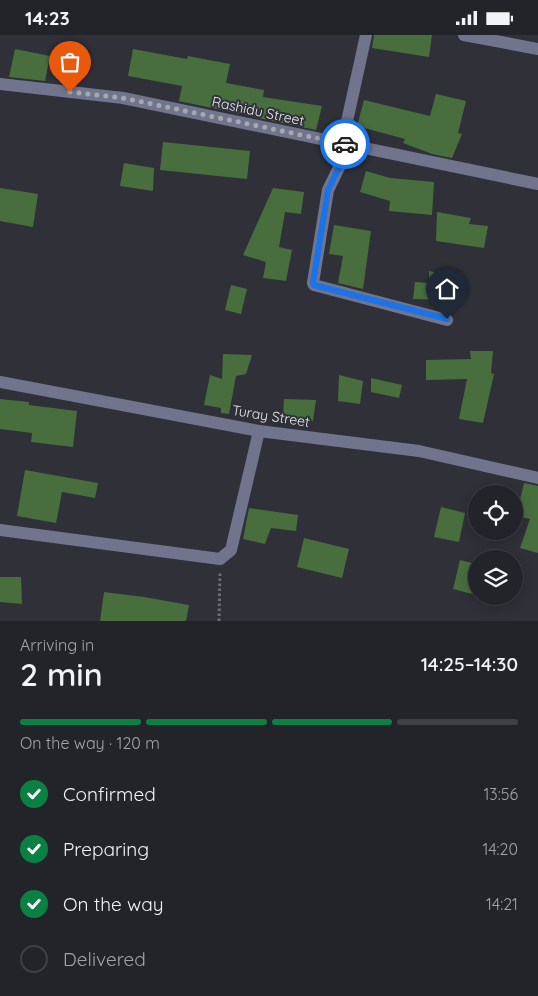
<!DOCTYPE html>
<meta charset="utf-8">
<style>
:root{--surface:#23242a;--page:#2f3036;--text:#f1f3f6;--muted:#a3a4a8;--line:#404147;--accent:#0b8043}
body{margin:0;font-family:Quicksand,sans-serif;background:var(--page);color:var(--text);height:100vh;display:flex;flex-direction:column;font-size:19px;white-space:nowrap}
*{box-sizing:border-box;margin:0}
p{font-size:16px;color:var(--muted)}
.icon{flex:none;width:28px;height:28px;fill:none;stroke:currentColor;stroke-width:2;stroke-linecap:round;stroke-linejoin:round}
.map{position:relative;height:586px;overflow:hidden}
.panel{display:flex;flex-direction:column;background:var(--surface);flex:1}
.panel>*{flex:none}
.fabs{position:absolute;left:468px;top:450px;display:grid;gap:10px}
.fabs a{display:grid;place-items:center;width:55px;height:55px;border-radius:50%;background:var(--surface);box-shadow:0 2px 12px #0003,0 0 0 1px var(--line);font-size:25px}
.pin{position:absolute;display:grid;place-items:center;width:42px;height:42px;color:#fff;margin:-51px -21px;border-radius:50% 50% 50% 0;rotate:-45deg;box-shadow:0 0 5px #0007}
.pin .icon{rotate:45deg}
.courier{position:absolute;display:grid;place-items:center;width:50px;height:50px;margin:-25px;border:4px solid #1a73e8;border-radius:50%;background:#fff;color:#222;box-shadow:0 1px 6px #0007}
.summary em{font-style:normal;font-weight:600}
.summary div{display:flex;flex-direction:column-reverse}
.summary{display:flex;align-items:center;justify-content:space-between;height:85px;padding:0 20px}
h1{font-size:32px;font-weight:600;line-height:38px}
.bar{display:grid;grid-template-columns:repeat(4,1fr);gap:8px 5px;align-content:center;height:60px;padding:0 20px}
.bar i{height:6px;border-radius:4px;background:var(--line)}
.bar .active{background:var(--accent)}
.bar p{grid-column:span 4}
ol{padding:0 20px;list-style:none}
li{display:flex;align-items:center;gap:15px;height:55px}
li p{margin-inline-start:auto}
li .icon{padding:5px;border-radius:50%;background:var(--accent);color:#fff;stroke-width:4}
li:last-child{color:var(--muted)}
li i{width:28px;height:28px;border:2px solid var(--line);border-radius:50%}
.status{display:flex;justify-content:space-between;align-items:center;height:35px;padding:0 25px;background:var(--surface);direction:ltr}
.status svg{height:14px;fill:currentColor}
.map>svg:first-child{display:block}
.building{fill:#486e3e}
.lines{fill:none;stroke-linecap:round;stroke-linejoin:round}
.path{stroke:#6d6f76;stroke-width:3;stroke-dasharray:2.5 2.5;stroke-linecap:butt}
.minor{stroke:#70758d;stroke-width:12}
.done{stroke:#a7a8ae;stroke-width:5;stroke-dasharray:0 9}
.route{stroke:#1a73e8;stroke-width:6}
.labels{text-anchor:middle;stroke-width:4;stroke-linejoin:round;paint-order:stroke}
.street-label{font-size:14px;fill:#e7e9ee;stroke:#2f3038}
</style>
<div class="status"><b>14:23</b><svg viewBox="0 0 49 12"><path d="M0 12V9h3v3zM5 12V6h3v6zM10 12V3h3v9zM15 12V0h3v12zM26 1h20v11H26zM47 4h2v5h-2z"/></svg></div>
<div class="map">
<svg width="538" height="586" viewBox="0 0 538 586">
<rect width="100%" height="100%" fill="#2f3038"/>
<g class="building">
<polygon points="374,0 432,0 429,22 372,13"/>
<polygon points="15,14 50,21 45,46 9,42"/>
<polygon points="133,14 187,24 188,21 230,29 226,48 264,55 263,62 322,71 316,95 179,66 182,51 128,41"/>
<polygon points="436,59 466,66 458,98 462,99 452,123 432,119 403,108 405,104 357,91 364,65 430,81"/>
<polygon points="163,107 250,116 247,144 160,135"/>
<polygon points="124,128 154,133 153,156 120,151"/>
<polygon points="366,136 390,143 434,147 432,180 389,176 390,166 360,157"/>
<polygon points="0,153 38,159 33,192 0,186"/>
<polygon points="273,153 304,157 301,179 285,177 279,212 292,215 286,246 263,243 266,227 243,220"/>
<polygon points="437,177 471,183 469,189 488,191 484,213 436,206"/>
<polygon points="334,190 371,196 363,254 338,248 343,221 329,219"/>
<polygon points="429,236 448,240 447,265 413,264 415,247 429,248"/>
<polygon points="231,250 247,254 241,279 225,275"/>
<polygon points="470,316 493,316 491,338 494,339 483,388 459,384 467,344 426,345 426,325 471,324"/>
<polygon points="223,319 252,320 246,339 236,341 229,379 221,378 221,373 204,370 210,340 222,344"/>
<polygon points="339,340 363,346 360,369 338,366"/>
<polygon points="371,343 402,350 399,363 371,357"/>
<polygon points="0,364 29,367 29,370 77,376 73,412 31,407 32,398 0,394"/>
<polygon points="284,364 316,365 313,386 283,384"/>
<polygon points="25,435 98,448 95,463 62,457 56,488 17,481"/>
<polygon points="524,448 538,451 538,518 520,513 530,484 516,481"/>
<polygon points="441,472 465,478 459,507 434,502"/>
<polygon points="249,473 298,480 296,496 271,493 265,509 243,504"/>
<polygon points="304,503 349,514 342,543 297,532"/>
<polygon points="460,525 476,529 476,560 453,554"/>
<polygon points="0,542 21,542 22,569 0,567"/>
<polygon points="104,557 144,562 189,570 186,586 100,586"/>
</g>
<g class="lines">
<polyline class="path" points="219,586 220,537"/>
<g class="minor">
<polyline points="464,0 538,14"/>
<polyline points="0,49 123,63 538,149"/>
<polyline points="342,109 366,0"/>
<polyline points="350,110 328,155 313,248 314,250 447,285"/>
<polyline points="0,347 259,396 419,416 538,443"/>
<polyline points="0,495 220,524 231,515 259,396"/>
</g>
</g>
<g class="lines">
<polyline class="done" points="70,57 123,63 345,109"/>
<polyline class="route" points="345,109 350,110 328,155 313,248 314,250 447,284"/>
</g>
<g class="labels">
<g class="street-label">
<text transform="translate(258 76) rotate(12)" y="5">Rashidu Street</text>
<text transform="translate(271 381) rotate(9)" y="5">Turay Street</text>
</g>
</g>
</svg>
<div class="fabs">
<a><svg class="icon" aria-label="locate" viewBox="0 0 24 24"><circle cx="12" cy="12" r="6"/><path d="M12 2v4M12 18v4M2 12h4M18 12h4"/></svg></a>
<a><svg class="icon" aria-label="layers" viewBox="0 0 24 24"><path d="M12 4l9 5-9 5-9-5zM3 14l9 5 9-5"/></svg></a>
</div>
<div class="pin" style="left:70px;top:57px;background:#ea580c"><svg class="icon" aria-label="bag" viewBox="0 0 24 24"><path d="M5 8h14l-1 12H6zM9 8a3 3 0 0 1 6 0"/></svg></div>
<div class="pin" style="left:447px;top:284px;background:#1f2937"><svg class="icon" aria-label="home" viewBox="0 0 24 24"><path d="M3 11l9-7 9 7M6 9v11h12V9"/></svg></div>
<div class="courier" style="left:345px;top:109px"><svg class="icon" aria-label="car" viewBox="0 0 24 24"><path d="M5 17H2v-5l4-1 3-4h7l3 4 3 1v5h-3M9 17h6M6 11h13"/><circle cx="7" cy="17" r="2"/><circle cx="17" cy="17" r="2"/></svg></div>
</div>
<section class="panel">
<div class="summary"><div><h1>2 min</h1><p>Arriving in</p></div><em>14:25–14:30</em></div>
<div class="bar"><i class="active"></i><i class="active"></i><i class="active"></i><i></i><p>On the way · 120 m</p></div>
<ol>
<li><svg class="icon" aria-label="check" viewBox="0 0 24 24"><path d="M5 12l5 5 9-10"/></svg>Confirmed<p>13:56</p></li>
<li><svg class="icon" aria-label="check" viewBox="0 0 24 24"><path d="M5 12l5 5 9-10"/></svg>Preparing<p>14:20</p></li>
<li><svg class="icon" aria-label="check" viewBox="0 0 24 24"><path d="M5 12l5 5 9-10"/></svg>On the way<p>14:21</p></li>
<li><i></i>Delivered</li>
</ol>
</section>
